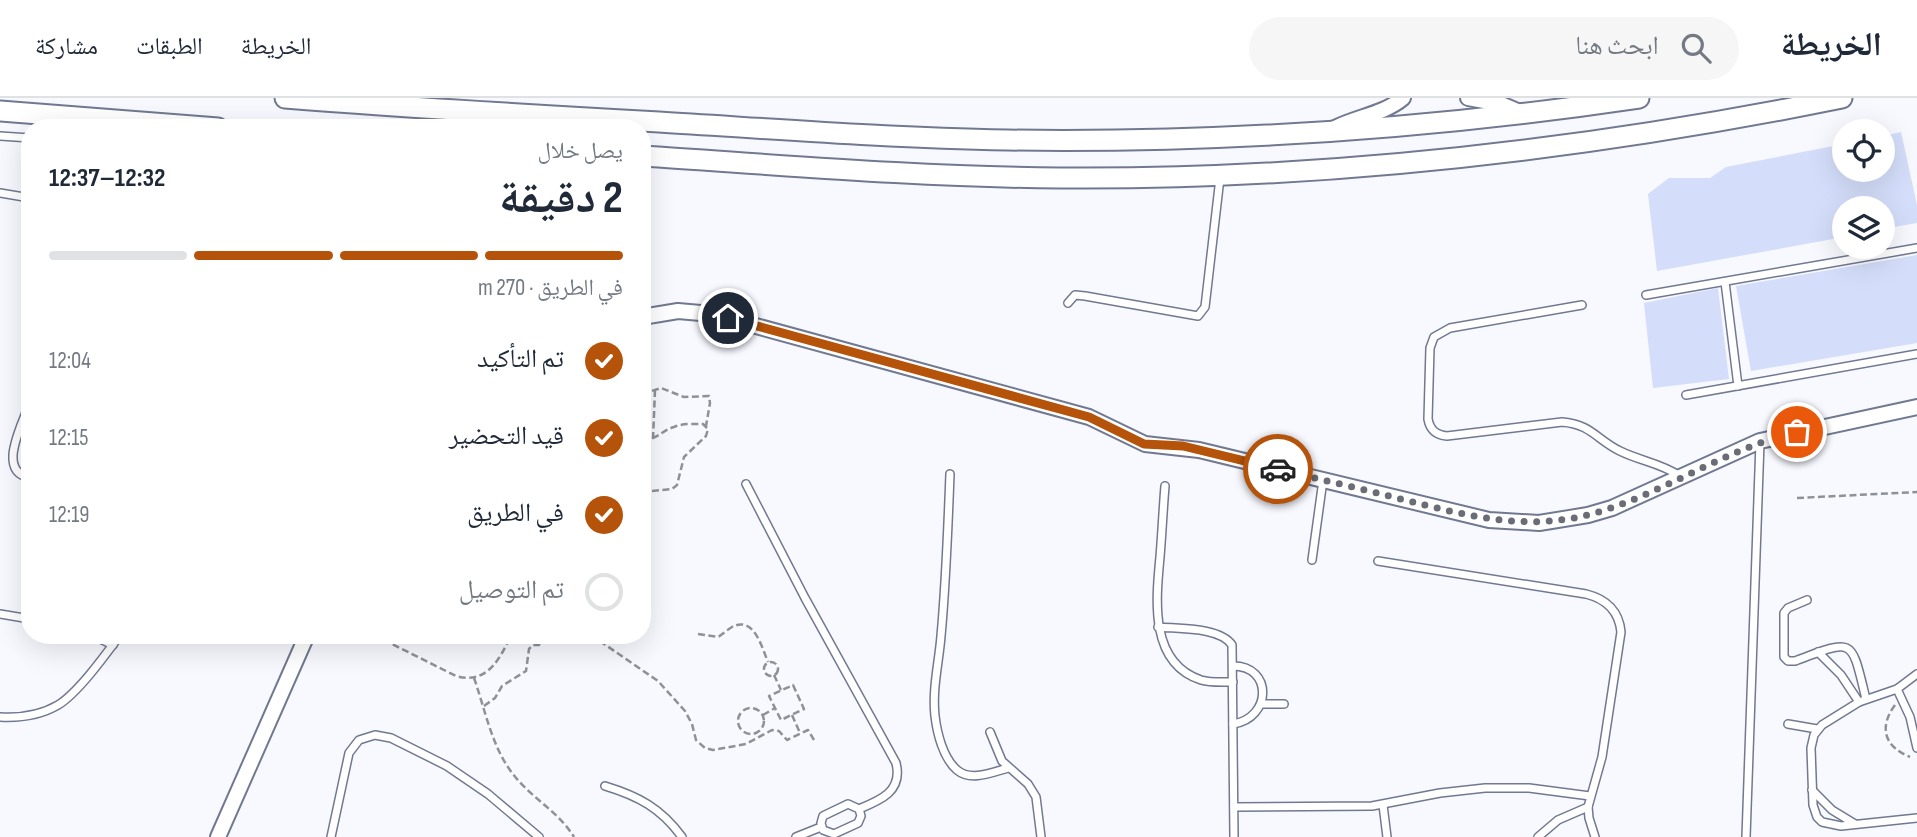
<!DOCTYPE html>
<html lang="ar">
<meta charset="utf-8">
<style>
:root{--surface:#fff;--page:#f6f6f7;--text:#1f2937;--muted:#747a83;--line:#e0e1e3;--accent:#b45309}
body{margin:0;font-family:"Sofia Sans Condensed","Noto Naskh Arabic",sans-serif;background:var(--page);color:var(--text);direction:rtl;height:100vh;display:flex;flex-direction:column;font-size:26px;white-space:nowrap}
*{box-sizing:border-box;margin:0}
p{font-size:23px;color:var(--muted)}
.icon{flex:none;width:38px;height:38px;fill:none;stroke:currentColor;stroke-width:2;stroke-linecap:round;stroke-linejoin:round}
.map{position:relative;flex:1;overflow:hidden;direction:ltr}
.details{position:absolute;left:21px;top:21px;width:630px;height:525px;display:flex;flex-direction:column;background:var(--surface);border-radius:28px;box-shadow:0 7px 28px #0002;direction:rtl}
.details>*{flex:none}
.buttons{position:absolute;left:1832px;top:21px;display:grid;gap:14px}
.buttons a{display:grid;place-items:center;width:63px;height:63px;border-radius:50%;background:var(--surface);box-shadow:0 7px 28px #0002;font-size:35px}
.pin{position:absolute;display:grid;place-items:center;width:60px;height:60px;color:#fff;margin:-30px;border:4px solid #fff;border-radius:50%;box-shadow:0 2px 7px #0007}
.courier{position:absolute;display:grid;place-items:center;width:70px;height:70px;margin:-35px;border:5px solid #b45309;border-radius:50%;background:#fff;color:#222;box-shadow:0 2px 9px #0007}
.head em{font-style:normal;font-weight:700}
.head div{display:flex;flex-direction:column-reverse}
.head{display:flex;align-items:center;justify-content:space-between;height:119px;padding:0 28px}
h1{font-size:46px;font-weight:700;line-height:52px}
.bar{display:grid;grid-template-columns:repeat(4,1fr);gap:10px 7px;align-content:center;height:84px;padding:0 28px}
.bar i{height:9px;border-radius:5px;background:var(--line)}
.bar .active{background:var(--accent)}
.bar p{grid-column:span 4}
ol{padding:0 28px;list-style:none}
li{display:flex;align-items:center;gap:21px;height:77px}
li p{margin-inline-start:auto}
li .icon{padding:7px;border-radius:50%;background:var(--accent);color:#fff;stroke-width:4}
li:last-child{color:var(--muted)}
li i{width:38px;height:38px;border:4px solid var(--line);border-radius:50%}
header{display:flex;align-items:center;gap:42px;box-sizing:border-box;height:98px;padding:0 35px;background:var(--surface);border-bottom:2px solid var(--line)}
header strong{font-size:33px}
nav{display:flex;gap:38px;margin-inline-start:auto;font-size:24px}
.search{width:490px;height:63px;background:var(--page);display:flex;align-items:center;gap:18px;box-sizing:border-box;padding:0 24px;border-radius:38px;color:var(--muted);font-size:26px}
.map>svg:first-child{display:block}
.green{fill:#d4defa}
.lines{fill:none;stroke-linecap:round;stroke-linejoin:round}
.service-casing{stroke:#717990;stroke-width:10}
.minor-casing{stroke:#717990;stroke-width:18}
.tertiary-casing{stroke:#717990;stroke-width:23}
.path{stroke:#8f9198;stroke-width:2.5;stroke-dasharray:7 3.5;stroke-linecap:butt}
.service{stroke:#fff;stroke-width:7}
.minor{stroke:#fff;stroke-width:14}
.tertiary{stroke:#fff;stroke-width:19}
.done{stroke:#6a6d75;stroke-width:7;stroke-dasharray:0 12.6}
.route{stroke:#b45309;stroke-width:9}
</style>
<header>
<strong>الخريطة</strong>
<div class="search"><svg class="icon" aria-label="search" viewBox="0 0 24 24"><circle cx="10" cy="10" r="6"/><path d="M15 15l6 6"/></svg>ابحث هنا</div>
<nav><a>الخريطة</a><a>الطبقات</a><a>مشاركة</a></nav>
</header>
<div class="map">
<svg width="1917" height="739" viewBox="0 0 1917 739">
<rect width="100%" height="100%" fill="#f7f9ff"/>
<g class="green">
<polygon points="1901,34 1917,107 1917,125 1883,131 1883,110 1844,110 1844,139 1657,173 1648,96 1669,80 1710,80 1726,69 1844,46 1844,72 1883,72 1883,38"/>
<polygon points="1917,157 1917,245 1751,273 1736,188"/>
<polygon points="1718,190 1729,281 1653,290 1644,205"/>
</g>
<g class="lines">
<defs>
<g id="service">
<polyline points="0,38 30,40"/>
<polyline points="0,95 30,100"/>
<polyline points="1725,184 1738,288"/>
<polyline points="1646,197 1917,150"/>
<polyline points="1068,205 1075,197 1085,198 1198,218 1205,209 1220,80"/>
<path d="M 1582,207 L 1450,230 L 1434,239 L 1430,250 L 1428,321 C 1430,332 1436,337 1447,338 L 1562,324 C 1591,326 1597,342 1620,353 C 1640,363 1661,365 1680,378"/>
<path d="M 30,278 C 26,291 30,305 25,317 C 17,338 0,374 30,380"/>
<polyline points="1686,297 1917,256"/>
<path d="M 950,376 C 948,430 946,484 941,538 C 939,564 932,591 935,618 C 937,635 943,660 957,672 C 971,684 993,674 1008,670"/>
<path d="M 746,386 L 805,500 L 896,665 C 903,693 881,702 859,711"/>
<path d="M 1165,388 C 1163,412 1162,435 1160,459 C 1156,501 1149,565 1201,582 C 1211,585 1223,584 1233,584"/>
<polyline points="1312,462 1323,382"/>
<path d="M 1378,463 L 1586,496 C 1606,501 1619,513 1621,534 L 1602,659 L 1588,709"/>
<path d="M 1807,502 L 1788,510 L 1784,515 L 1784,559 L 1788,563 L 1795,563 C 1855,540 1851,540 1866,601"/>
<polyline points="0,516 30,521"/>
<path d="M 1158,529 C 1179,531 1220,529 1232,547 L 1234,739"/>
<polyline points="92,537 113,547"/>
<polyline points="1818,554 1841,577 1859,604"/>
<path d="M 1233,568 C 1273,568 1272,620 1233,626"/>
<polyline points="1917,576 1897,591 1859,604 1822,627 1814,637 1811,650 1813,707 1817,719 1822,724 1841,728 1917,720"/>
<polyline points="1897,591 1910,619 1917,650"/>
<polyline points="1261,606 1284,606"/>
<path d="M 0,619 C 19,620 41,617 58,607 C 78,595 106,556 120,537"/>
<polyline points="1788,626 1817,631"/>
<polyline points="990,634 1002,663 1028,686 1036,699 1041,739"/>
<path d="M 605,688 C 638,698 661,710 682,739"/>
<polyline points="1812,692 1832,712 1855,726"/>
<polygon points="848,706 859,711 861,718 858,725 834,736 823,732 821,725 823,718"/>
<polyline points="1383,707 1387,739"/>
<polyline points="1234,709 1372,708 1440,695 1485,690 1529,690 1590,698"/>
<polyline points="331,739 349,655 359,642 375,637 391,640 447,668 488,696 539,739"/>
<polyline points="796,739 821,729"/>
<polyline points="1538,739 1558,722 1588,709 1589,720 1595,739"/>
<polyline points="1746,739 1760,344"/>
</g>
<g id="minor">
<polyline points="1468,0 1501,6 1522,15"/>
<path d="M 1335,30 C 1356,19 1384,16 1403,0"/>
<polyline points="642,219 678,213 712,216 1089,319 1145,346 1199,352 1489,422 1539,425 1588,417 1612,410 1760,343 1917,309"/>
<polyline points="218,739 307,537"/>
</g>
<g id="tertiary">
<path d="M 285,0 C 409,10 534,17 659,24 C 775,31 891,40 1007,42 C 1218,45 1430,31 1639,0"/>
<polyline points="0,13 218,30"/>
<path d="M 642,58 C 781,67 920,79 1060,80 C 1322,82 1585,52 1842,0"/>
</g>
</defs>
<use href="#service" class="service-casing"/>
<use href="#minor" class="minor-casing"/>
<use href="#tertiary" class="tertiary-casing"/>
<g class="path">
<polyline points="642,296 661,290 684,299 709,298 710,305 706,328"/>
<polyline points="653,341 655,292"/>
<path d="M 642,342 C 657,342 661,333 674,329 C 683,325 694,326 703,326 L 708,331 L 706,338 L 684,359 L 677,387 L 672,391 L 642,394"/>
<polyline points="1797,400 1917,394"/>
<path d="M 698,536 L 718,539 C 723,536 727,532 732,529 C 754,517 762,550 768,564"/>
<path d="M 374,537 L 456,578 C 487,587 500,561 511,537"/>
<polyline points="591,537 658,583 685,613 692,626 696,642 705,650 713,652 746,646 772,632 779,633 787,642 808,632 814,642"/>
<circle cx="771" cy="571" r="7"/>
<polyline points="774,577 781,592"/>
<path d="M 474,580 C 485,611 492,650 513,676 C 531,700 558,713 574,739"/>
<polygon points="793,587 804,611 781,622 769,598"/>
<path d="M 1895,607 C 1878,630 1885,649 1910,659"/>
<polyline points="484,608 495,600 502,588 526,573 529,551 533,547 539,547 541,537"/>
<circle cx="751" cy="623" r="13"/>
<polyline points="763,617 775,610"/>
<polyline points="792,617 800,635"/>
</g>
<use href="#service" class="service"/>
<use href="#minor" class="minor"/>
<use href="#tertiary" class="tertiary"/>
</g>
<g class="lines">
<path class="done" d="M 1278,371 C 1318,381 1358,390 1397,400 C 1472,419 1535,437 1611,410 C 1675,388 1731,349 1797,334"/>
<polyline class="route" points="728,220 1089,319 1144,346 1183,348 1278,371"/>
</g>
</svg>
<div class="buttons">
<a><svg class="icon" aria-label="locate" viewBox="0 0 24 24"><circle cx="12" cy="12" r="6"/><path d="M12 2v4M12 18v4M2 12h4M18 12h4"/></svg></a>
<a><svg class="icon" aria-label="layers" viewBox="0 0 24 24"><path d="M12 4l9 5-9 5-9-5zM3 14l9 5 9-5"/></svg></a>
</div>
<div class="pin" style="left:1797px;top:334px;background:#ea580c"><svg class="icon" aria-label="bag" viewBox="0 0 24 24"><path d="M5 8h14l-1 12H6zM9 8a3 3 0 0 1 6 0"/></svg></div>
<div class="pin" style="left:728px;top:220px;background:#1f2937"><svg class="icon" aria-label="home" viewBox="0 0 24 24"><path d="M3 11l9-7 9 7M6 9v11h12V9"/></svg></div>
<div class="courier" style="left:1278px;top:371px"><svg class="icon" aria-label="car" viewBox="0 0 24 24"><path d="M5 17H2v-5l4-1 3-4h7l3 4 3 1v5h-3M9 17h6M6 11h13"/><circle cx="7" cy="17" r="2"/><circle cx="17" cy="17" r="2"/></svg></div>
<section class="details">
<div class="head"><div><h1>2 دقيقة</h1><p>يصل خلال</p></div><em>12:32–12:37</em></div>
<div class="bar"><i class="active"></i><i class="active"></i><i class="active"></i><i></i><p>في الطريق · 270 m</p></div>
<ol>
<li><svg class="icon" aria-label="check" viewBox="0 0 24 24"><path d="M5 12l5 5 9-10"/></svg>تم التأكيد<p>12:04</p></li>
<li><svg class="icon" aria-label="check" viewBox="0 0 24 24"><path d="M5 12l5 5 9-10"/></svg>قيد التحضير<p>12:15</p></li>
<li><svg class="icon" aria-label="check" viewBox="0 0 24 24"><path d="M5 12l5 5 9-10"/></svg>في الطريق<p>12:19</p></li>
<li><i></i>تم التوصيل</li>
</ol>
</section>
</div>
